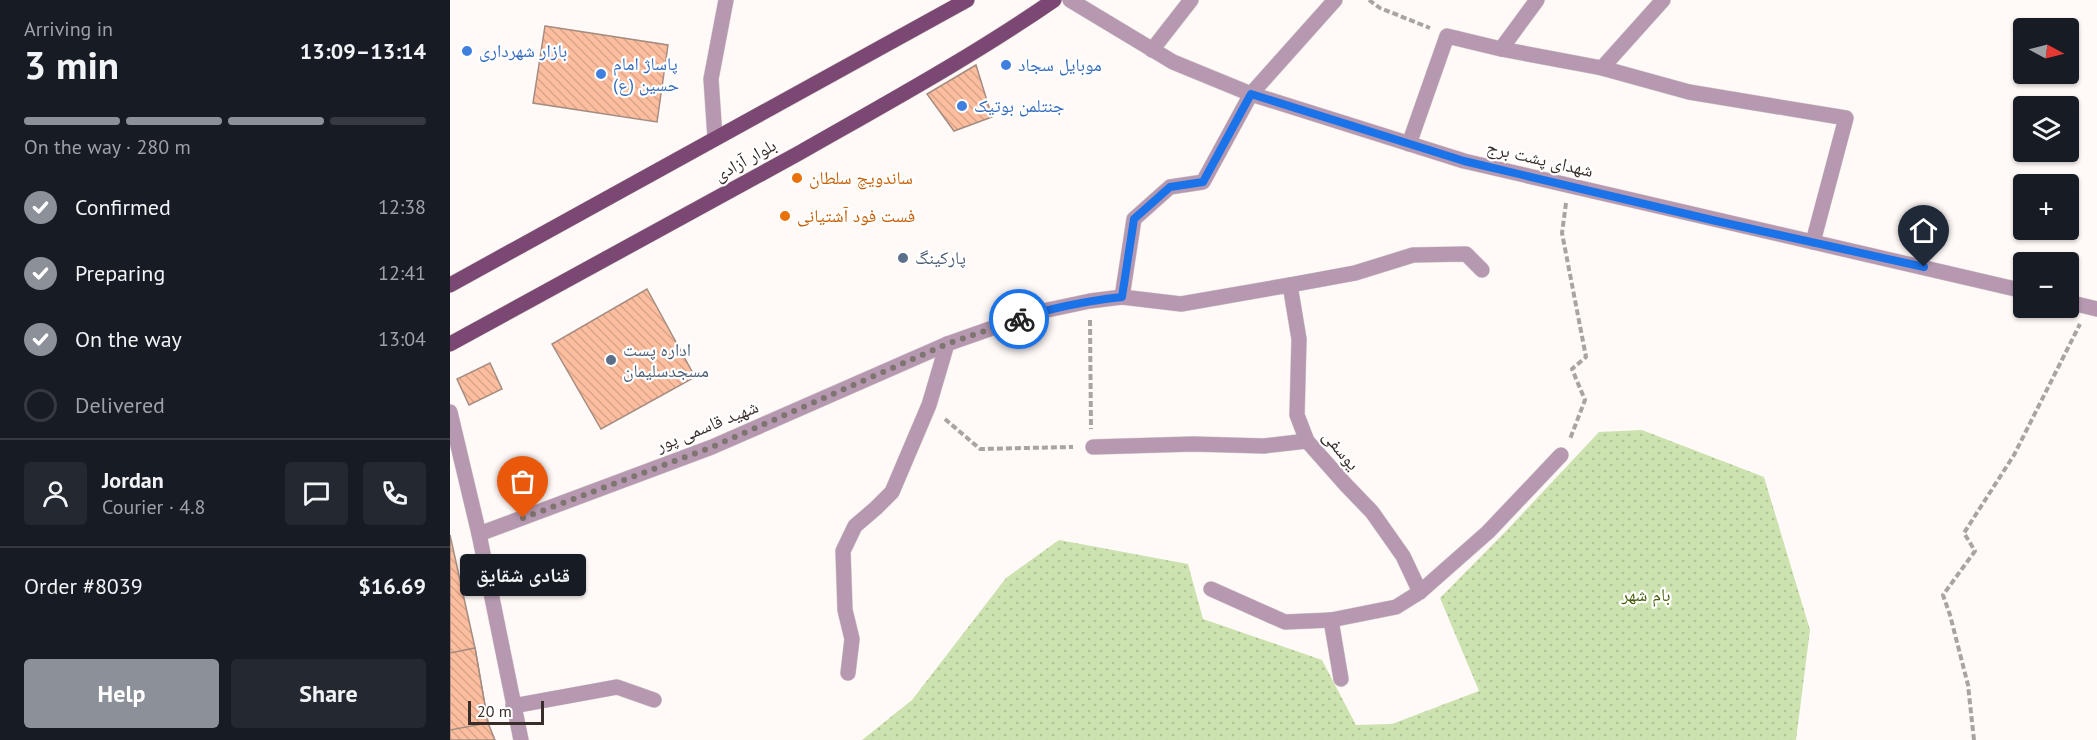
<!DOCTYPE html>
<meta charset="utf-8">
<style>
:root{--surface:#171b24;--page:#242831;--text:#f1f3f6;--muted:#9ea1a6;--line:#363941;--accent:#8c9099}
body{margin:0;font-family:"PT Sans","Noto Naskh Arabic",sans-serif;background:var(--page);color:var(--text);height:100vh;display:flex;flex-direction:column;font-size:22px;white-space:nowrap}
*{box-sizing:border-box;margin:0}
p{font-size:20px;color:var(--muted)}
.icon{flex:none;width:33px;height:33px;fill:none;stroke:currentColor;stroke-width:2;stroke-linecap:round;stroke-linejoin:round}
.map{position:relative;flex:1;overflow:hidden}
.sheet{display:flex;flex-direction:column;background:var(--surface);width:450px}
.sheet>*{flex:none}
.needle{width:39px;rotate:97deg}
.controls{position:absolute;left:1563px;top:18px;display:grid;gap:12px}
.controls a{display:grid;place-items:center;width:66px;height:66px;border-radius:6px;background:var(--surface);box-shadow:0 2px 4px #0004;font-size:30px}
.scale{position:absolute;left:18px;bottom:15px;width:76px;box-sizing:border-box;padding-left:6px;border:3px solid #382d28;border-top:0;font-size:16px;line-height:21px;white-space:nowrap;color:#382d28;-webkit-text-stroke:4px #fff;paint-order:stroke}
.pin{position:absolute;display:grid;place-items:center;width:51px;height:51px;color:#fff;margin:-62px -26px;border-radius:50% 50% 50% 0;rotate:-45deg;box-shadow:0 0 6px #0007}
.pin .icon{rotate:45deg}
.courier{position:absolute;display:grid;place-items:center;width:60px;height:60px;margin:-30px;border:4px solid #1a73e8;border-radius:50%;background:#fff;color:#222;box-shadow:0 2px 8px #0007}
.bubble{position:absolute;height:42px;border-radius:6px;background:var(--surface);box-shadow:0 2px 4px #0004;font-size:20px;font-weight:700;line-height:42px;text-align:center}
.overview em{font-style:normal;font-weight:700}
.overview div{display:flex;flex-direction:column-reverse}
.overview{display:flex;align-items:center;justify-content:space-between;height:102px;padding:0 24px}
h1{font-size:39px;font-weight:700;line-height:45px}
.bar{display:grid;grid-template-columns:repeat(4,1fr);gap:9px 6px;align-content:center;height:72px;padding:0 24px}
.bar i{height:8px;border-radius:4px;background:var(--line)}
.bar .active{background:var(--accent)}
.bar p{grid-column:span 4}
.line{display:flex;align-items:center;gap:15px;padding:0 24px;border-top:2px solid var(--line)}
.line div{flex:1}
.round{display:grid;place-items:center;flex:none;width:63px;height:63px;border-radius:6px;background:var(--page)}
ol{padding:0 24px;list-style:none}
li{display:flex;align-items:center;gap:18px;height:66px}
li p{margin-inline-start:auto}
li .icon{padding:6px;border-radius:50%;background:var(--accent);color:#fff;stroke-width:4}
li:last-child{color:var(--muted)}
li i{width:33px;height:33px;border:3px solid var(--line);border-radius:50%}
.button{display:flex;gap:12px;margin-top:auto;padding:12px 24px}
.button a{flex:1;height:69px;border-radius:6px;background:var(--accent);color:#fff;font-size:24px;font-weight:700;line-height:69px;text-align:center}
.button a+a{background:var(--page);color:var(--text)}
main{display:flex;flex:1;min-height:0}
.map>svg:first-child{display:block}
.park{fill:url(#park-dots)}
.building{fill:url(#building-back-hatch);stroke:#a58c80;stroke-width:1.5}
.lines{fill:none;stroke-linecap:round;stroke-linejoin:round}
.minor-casing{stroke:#dbd4d2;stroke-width:16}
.major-casing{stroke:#dbd4d2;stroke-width:16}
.path{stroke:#aba39f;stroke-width:4;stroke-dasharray:6 3;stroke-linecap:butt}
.minor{stroke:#b699b0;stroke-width:15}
.major{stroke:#7a4872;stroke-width:15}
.done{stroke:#7e7470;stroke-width:6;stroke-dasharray:0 10.8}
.route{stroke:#1a73e8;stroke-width:8}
.shop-dot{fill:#3f7fe0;stroke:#fff;stroke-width:2}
.food-dot{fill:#e8710a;stroke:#fff;stroke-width:2}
.service-dot{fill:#5c6f8a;stroke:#fff;stroke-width:2}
.labels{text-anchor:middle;stroke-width:4.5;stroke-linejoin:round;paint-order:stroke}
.shop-label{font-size:18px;fill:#366cbe;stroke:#fff;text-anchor:start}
.street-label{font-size:18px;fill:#382d28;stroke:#fff}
.food-label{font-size:18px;fill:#c56008;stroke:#fff;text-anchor:start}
.service-label{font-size:18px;fill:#4e5e75;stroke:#fff;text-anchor:start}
.park-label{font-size:18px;fill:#445d0a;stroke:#fff}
</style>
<main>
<section class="sheet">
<div class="overview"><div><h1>3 min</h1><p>Arriving in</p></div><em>13:09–13:14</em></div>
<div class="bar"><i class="active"></i><i class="active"></i><i class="active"></i><i></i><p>On the way · 280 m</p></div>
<ol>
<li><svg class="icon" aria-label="check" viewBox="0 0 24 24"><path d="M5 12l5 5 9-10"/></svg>Confirmed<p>12:38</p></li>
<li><svg class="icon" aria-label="check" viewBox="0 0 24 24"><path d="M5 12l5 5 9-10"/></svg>Preparing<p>12:41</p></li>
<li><svg class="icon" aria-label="check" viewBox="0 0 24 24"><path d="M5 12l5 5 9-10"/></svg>On the way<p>13:04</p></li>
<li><i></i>Delivered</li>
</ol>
<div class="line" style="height:108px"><a class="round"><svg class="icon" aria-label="person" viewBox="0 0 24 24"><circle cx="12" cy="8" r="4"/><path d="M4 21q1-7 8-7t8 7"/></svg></a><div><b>Jordan</b><p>Courier · 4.8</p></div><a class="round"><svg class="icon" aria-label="chat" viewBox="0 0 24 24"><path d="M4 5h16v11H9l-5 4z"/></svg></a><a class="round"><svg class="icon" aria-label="phone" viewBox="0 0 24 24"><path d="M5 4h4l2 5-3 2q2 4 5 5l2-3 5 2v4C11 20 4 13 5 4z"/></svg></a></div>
<div class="line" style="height:78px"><div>Order #8039</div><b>$16.69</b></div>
<div class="button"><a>Help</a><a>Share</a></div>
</section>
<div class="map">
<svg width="1647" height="740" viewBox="0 0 1647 740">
<defs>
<pattern id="park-dots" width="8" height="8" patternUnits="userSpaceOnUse" patternTransform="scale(1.5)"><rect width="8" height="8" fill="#cce2af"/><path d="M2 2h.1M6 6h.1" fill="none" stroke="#b0c297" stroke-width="1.8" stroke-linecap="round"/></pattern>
<pattern id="building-back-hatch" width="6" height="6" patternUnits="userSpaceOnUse" patternTransform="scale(1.5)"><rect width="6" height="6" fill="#fdbe9f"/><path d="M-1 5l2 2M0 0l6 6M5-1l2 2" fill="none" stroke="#daa489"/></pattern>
</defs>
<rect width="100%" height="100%" fill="#fff9f7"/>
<polygon class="park" points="1192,430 1314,477 1360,630 1346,740 412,740 462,700 556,578 609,540 738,564 753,619 872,660 906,725 942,724 1029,691 990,598 1058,529 1149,432"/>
<g class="building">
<polygon points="95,26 218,45 207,122 83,103"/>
<polygon points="526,65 542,117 504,131 477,94"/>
<polygon points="197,289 245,377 151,429 102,344"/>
<polygon points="40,363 52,389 19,405 7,379"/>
<polygon points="0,535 25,648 38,723 45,740 0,740"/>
<polygon points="25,648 38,723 0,730 0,653"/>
</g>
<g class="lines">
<defs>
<g id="minor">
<polyline points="620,0 723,62 801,94 1014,161 1574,291"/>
<polyline points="1051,49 1087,0"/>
<polyline points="702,50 741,0"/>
<polyline points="1152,68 1213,0"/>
<polyline points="265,138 261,79 276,0"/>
<polyline points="959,144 997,36 1051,49 1152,68 1239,92 1396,118 1363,242"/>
<polyline points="840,285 905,273 963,255 1016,254 1032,270"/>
<polyline points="672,297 684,219 720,187 753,182 801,94 885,0"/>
<polyline points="1618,302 1647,309"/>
<polyline points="0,412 29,534 71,740"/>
<polyline points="643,447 743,444 814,446 857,441"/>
<polyline points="29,534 262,447 497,344 588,312 640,301 672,297 731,304 840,285 849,339 847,415 857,441 896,485 922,512 953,556 970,592 1038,532 1111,455"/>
<polyline points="761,589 835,622 881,620 946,607 970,592"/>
<polyline points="881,620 891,679"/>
<polyline points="398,673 402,639 395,610 393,551 405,526 426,508 442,492 479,405 497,344"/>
<polyline points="63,706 167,687 204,700"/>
</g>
<g id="major">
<polyline points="0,285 517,0"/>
<path d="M 0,344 C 117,281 234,217 351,152 C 437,103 523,56 604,0"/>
</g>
</defs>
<use href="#minor" class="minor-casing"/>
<use href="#major" class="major-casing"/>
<g class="path">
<polyline points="919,0 930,8 980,28"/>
<polyline points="1116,203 1112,233 1136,357 1122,369 1135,400 1120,439"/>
<polyline points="640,320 641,429"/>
<polyline points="495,419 530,449 623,447"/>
<polyline points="1524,740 1518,685 1500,615 1493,595 1525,551 1514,533 1564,455 1630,324"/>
</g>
<use href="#minor" class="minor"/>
<use href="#major" class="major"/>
</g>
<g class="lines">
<polyline class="done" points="73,518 262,447 497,344 569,319"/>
<path class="route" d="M 569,319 C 603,307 637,301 672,297 L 684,219 L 720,187 L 753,182 L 801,94 L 1014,161 L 1262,220 L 1474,267"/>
</g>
<g class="shop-dot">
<circle cx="17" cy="51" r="6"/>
<circle cx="556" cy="65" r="6"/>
<circle cx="151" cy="74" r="6"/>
<circle cx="512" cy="106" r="6"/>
</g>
<g class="food-dot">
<circle cx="347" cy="178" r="6"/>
<circle cx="335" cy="216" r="6"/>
</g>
<g class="service-dot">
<circle cx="453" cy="258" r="6"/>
<circle cx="161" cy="360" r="6"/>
</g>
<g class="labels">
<g class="shop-label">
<text x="29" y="57">بازار شهرداری</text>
<text x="163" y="70">پاساژ امام<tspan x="163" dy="21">حسین (ع)</tspan></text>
<text x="568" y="71">موبایل سجاد</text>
<text x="524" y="112">جنتلمن بوتیک</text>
</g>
<g class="street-label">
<text transform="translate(1090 159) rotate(13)" y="6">شهدای پشت برج</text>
<text transform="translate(295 160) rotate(-29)" y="6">بلوار آزادی</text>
<text transform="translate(257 426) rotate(-22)" y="6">شهید قاسمی پور</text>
<text transform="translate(891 450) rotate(50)" y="6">یوسفی</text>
</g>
<g class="food-label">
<text x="359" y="184">ساندویچ سلطان</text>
<text x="347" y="222">فست فود آشتیانی</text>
</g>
<g class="service-label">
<text x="465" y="264">پارکینگ</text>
<text x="173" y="356">اداره پست<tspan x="173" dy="21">مسجدسلیمان</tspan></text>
</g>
<g class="park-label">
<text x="1196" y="601">بام شهر</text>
</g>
</g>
</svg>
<div class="controls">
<a><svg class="needle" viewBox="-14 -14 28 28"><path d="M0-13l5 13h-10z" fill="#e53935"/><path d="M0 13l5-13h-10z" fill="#9ea1a6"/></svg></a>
<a><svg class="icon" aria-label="layers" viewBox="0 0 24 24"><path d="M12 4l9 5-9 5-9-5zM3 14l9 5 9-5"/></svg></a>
<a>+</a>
<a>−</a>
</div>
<div class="scale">20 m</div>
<div class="pin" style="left:73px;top:518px;background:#ea580c"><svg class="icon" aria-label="bag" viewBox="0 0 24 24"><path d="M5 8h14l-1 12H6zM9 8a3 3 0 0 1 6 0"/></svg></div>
<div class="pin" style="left:1474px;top:267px;background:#1f2937"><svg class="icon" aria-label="home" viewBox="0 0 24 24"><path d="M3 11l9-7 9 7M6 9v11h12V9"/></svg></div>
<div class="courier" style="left:569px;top:319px"><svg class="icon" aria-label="bike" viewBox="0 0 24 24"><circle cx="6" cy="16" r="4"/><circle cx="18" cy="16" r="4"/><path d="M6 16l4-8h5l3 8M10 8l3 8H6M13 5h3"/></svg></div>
<div class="bubble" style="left:10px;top:554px;width:126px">قنادی شقایق</div>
</div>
</main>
